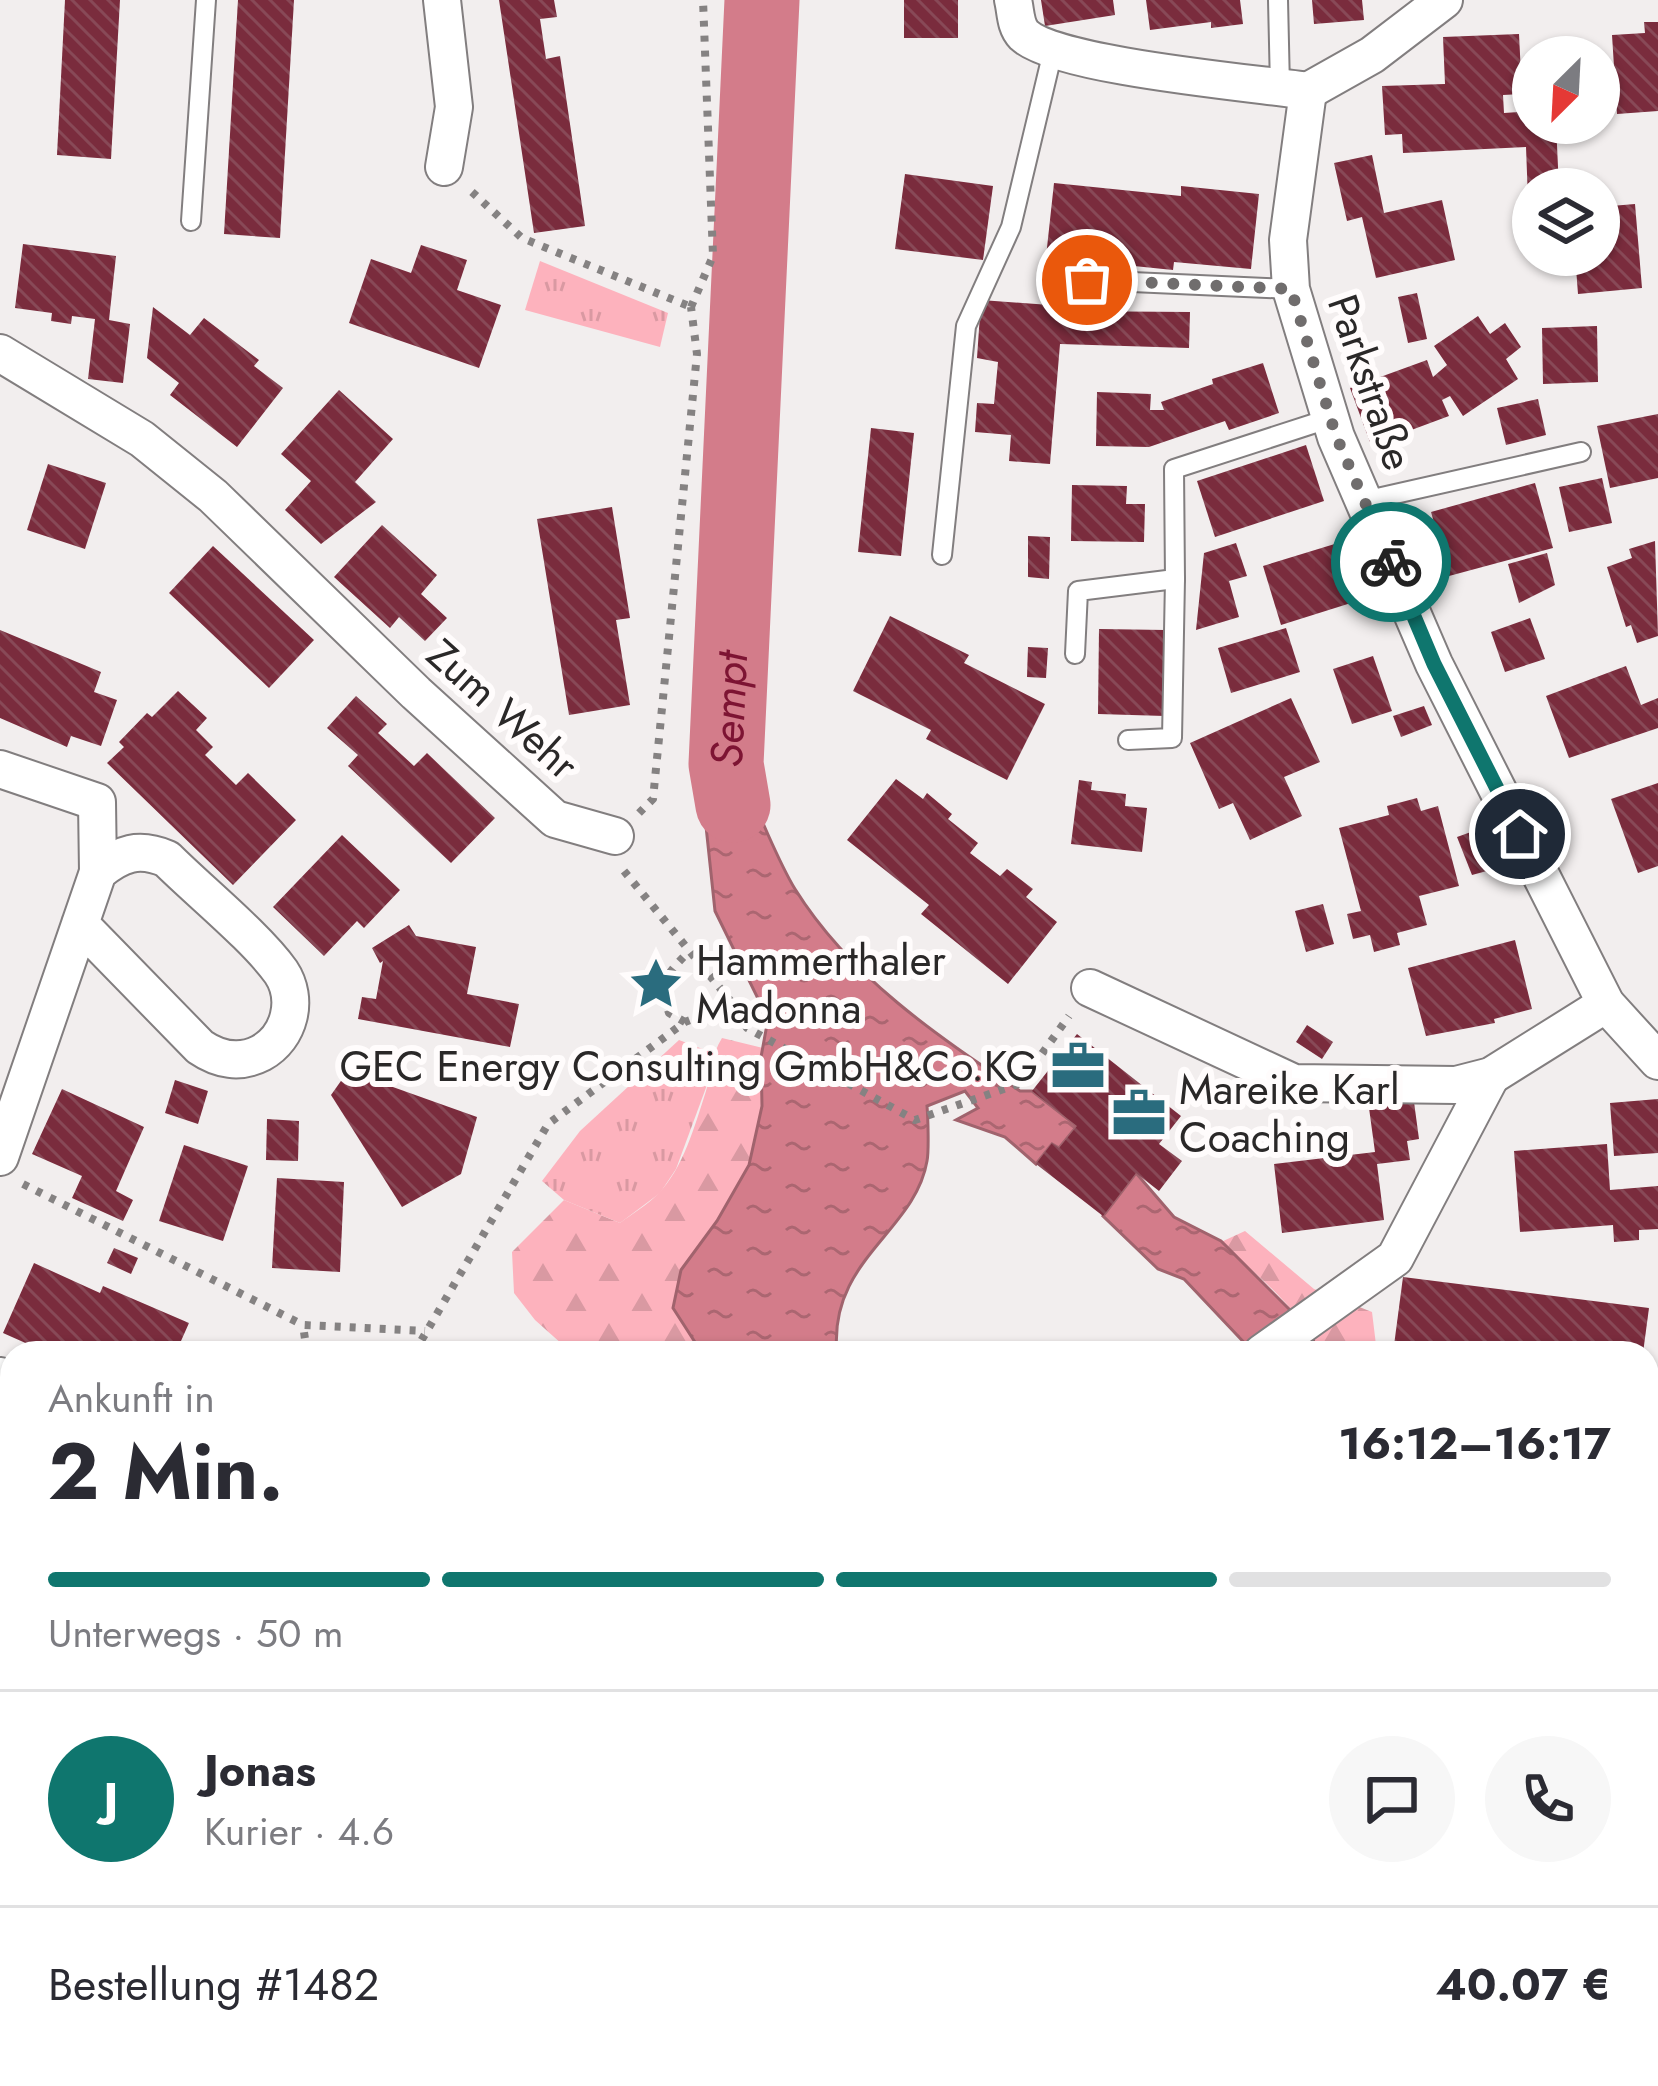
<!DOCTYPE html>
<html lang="de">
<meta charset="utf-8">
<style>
:root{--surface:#fff;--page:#f7f7f7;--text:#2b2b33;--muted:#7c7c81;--line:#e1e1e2;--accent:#0f766e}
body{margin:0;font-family:Jost,sans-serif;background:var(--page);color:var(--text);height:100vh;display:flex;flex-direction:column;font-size:45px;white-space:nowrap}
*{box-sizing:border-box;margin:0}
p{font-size:39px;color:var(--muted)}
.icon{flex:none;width:66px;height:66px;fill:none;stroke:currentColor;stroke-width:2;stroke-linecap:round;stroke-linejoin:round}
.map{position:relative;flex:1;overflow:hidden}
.side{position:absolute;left:0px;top:1341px;width:1659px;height:747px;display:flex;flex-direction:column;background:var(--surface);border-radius:36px 36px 0 0;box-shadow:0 3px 9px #0004}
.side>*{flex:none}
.needle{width:78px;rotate:204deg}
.buttons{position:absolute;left:1512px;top:36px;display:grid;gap:24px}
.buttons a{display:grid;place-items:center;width:108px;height:108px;border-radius:50%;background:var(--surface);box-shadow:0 3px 9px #0004;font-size:60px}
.pin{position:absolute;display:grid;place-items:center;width:102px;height:102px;color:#fff;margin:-51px;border:6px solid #fff;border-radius:50%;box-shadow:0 3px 12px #0007}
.courier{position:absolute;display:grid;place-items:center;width:120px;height:120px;margin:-60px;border:9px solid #0f766e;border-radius:50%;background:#fff;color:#222;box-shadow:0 3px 15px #0007}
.head em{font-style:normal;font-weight:700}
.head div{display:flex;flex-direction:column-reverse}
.head{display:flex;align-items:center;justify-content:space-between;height:204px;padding:0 48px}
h1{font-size:78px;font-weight:700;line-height:90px}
.bar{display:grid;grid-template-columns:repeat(4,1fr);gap:18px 12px;align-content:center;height:144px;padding:0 48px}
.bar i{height:15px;border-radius:9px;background:var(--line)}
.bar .current{background:var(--accent)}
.bar p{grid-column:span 4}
.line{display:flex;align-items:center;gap:30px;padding:0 48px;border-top:3px solid var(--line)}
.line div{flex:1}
.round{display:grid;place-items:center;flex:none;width:126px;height:126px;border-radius:63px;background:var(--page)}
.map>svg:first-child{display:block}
.grass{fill:#fdb2bd}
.forest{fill:url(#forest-firs)}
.park{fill:url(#park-tufts)}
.water{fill:url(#water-ripples);stroke:#a0636d;stroke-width:3}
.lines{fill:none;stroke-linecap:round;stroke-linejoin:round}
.river{stroke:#d37c8a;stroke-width:75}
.building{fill:url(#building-back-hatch)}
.service-casing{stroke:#827e7f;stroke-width:22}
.minor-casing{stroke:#827e7f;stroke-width:40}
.path{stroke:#858282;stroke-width:8;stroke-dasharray:6 9;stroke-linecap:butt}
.service{stroke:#fff;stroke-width:18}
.minor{stroke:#fff;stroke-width:36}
.done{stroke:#706d6d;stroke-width:12;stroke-dasharray:0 21.6}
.route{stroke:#0f766e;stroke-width:15}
.labels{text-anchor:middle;stroke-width:12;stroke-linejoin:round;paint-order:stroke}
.street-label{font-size:42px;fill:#2a2828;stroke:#fffcfc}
.poi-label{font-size:42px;fill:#2a2828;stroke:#fffcfc;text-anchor:start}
.water-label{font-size:45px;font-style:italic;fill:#7d1433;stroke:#fffcfc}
</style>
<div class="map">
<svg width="1658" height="2086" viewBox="0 0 1658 2086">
<defs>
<pattern id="forest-firs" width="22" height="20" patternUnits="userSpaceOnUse" patternTransform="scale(3)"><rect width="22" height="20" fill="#fdb2bd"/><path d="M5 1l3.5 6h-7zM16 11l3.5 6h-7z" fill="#d999a2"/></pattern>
<pattern id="park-tufts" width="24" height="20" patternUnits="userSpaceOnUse" patternTransform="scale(3)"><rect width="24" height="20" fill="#fdb2bd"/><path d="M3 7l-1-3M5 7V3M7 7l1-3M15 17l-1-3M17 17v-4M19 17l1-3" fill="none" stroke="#d999a2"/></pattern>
<pattern id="water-ripples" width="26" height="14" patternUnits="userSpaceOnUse" patternTransform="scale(3)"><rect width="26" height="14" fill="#d37c8a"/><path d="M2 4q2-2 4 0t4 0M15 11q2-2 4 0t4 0" fill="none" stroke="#ab6671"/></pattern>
<pattern id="building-back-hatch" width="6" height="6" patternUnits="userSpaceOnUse" patternTransform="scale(3)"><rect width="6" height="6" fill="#7a2c3d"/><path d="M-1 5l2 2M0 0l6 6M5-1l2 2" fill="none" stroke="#884957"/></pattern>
</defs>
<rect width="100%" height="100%" fill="#f2eeee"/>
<polygon class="grass" points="1647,2066 1658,2072 1658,2086 1576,2086 1568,2076 1647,2076"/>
<g class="forest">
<path d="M 722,1038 L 763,1048 L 762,1106 L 749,1165 L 717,1221 L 681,1270 L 673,1307 L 702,1353 L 572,1353 L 535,1320 L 514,1293 L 512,1252 L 564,1200 L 620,1223 C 632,1214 647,1205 658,1194 C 683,1169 695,1125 706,1091 C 712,1073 711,1055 722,1038 Z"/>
<path d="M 1245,1231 L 1314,1289 L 1372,1312 L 1377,1353 L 1316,1353 C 1309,1315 1249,1269 1221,1242 Z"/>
<polygon points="1647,1920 1658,1951 1658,2072 1647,2066"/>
<polygon points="1463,2076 1568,2076 1576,2086 1467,2086"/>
</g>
<g class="park">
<polygon points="540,261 668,313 660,347 525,310"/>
<polygon points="679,1040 713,1053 714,1066 676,1169 660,1193 620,1223 564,1200 542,1181 580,1131"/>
<polygon points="1196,2076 1463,2076 1467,2086 1196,2086"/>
</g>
<g class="water">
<path d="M 714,694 C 734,710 753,723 753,752 C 753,761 747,770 748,779 C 749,797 784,871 795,889 C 850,977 936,1035 1020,1091 L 1032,1091 L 1077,1126 L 1059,1148 L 1052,1144 L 1036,1164 L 1005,1137 L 956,1120 L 978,1108 L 965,1091 L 927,1106 C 928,1118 929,1151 927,1161 C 915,1232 828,1260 837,1353 L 702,1353 L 673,1308 L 681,1270 L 717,1221 L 749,1165 L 762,1106 L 761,1057 L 768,1019 L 715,911 L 703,798 Z"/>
<polygon points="1136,1173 1174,1217 1221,1241 1289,1309 1313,1338 1316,1353 1254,1353 1184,1279 1158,1269 1103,1216"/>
<polygon points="1037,2076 1167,2076 1169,2086 1041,2086"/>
</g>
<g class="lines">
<path class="river" id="s1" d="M 733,805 L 726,764 L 762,0"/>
</g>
<g class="building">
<polygon points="65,0 120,0 111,159 57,155"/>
<polygon points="238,0 294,0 280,238 224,234"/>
<polygon points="499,0 554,0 557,17 540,19 546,59 560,56 585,226 534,233"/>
<rect x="904" y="0" width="54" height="38"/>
<polygon points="1041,0 1113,0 1115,15 1045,26"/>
<polygon points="1146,0 1240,0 1243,24 1211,28 1211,22 1150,30"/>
<polygon points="1312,0 1362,0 1364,20 1314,24"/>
<polygon points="1644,22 1658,22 1658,111 1617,114 1612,35 1645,33"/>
<polygon points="1519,34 1522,94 1503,95 1504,113 1533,111 1533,123 1556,123 1559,189 1533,189 1533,200 1528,200 1526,147 1403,153 1402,134 1385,135 1382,86 1445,84 1443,37"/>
<polygon points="1372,155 1384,213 1442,200 1455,260 1376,278 1362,217 1347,221 1334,163"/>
<polygon points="905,174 993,186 983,260 895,249"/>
<polygon points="1054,183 1181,196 1181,186 1259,194 1251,269 1174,262 1173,270 1046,257"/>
<polygon points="1635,204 1642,288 1578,294 1575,255 1599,255 1599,207"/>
<polygon points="23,244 116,256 109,320 130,324 123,383 88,379 95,319 72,316 71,324 51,321 52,313 15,308"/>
<polygon points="421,245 467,260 457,290 501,305 479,368 349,323 371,259 411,273"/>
<polygon points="1417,293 1427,339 1408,343 1398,297"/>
<polygon points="981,300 1063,306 1062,311 1190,312 1189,348 1060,344 1050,464 1009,461 1011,435 975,432 977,403 994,404 998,362 977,358"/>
<polygon points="153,307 190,335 204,318 259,360 254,366 283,388 237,447 170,395 179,383 147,358"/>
<polygon points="1478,316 1490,334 1505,323 1521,347 1506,359 1518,379 1463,416 1450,396 1442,400 1449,416 1371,445 1350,388 1427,360 1433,377 1447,365 1434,346"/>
<polygon points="1597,326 1598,382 1543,384 1542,328"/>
<polygon points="1263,363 1279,413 1229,430 1225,421 1149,447 1096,446 1097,392 1151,394 1150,410 1164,410 1161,402 1213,384 1212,379"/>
<polygon points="339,390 393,439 355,482 376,502 321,544 285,510 311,481 281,454"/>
<polygon points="1538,399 1546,435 1506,445 1497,408"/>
<polygon points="1658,414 1658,478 1610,488 1597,426"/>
<polygon points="871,428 914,433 901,556 858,552"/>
<polygon points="1306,445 1324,501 1215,537 1197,481"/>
<polygon points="48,464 106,483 85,549 27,530"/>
<polygon points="1602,478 1612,523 1569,532 1559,487"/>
<polygon points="1535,483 1553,548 1449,576 1431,512"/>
<polygon points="1072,485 1127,486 1126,504 1145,504 1144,542 1071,541"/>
<polygon points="612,507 630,618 616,620 630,705 569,715 537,519"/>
<polygon points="382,525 437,575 421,594 447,618 425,641 399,617 390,628 334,577"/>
<polygon points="1028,536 1050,537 1049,579 1028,577"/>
<polygon points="1351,539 1370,597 1281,625 1263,566"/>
<polygon points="1655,541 1658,636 1637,643 1631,625 1626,627 1607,567 1632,558 1629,549"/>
<polygon points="1236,543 1247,576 1229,581 1239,617 1196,630 1204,553"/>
<polygon points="213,546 314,640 269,688 169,593"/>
<polygon points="1547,553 1555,585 1519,603 1508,564"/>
<polygon points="890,616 969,655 964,663 1045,704 1007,780 926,739 931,730 853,691"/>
<polygon points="1530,618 1545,659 1505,672 1491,632"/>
<polygon points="1286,628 1300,672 1231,693 1218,648"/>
<polygon points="1099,629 1166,630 1165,716 1098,714"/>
<polygon points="0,630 101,672 94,692 117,700 101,746 71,736 67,747 0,718"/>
<polygon points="1028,647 1048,648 1046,678 1027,677"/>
<polygon points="1373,656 1392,711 1352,724 1333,669"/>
<polygon points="1626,666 1641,705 1658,698 1658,728 1569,758 1546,696"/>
<polygon points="178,691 207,718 196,730 213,747 205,755 236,785 248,773 296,820 233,885 107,763 124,747 119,742 147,713 152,717"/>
<polygon points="356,696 387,724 378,733 414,766 427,753 495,818 451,863 348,766 358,755 327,728"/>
<polygon points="1291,698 1320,762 1284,777 1302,816 1250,840 1233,803 1219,809 1190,743"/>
<polygon points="1424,706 1432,725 1401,737 1393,716"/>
<polygon points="896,779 923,799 927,793 952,814 948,819 978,843 970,853 1000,876 1007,869 1033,889 1026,897 1057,922 1008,984 921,914 929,905 847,840"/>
<polygon points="1079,780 1092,782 1091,790 1126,794 1125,806 1147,808 1142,852 1071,844"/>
<polygon points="1658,783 1658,866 1638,873 1611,799"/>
<polygon points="1417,798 1421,811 1438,806 1459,886 1419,896 1427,925 1397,933 1400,945 1374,952 1370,935 1353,939 1347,914 1361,911 1339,828 1389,815 1387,806"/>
<polygon points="1485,827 1505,866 1472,875 1457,837"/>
<polygon points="342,835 400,890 364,928 357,921 324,956 273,907"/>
<polygon points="1323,904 1334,944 1306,952 1295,911"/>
<polygon points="409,925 416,936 476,947 467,994 519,1004 510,1047 358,1019 362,997 376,999 383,961 380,963 372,948"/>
<polygon points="1515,940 1532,1009 1494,1019 1495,1023 1426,1036 1408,968"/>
<polygon points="1307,1025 1333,1042 1322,1059 1296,1042"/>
<polygon points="1077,1034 1181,1116 1159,1144 1182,1161 1159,1191 1136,1173 1103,1216 1036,1164 1052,1143 1059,1148 1077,1126 1032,1091"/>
<polygon points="348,1071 477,1117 461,1174 402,1207 331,1095"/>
<polygon points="175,1080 208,1091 198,1124 165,1113"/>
<polygon points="62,1089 144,1127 116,1191 133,1200 123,1221 72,1198 82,1176 32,1154"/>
<polygon points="1658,1099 1658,1153 1614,1156 1610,1103"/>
<polygon points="1414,1102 1419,1139 1407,1141 1410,1160 1377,1164 1384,1220 1282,1233 1274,1164 1375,1152 1369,1108"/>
<polygon points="267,1119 299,1121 298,1161 266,1160"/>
<polygon points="1607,1144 1610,1190 1658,1186 1658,1229 1639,1230 1639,1240 1614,1242 1613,1225 1520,1232 1514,1151"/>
<polygon points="184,1145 248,1166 223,1241 159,1221"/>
<polygon points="277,1178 344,1182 340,1272 272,1268"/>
<polygon points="114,1248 138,1258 131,1274 107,1263"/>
<polygon points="34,1263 100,1293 103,1286 189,1323 177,1350 179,1353 48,1353 3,1333"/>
<polygon points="1403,1277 1649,1308 1643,1353 1393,1353"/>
<polygon points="12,1603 12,1687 0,1682 0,1631"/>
<polygon points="1658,1736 1658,1837 1647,1840 1647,1738"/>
<polygon points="0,1867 12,1873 12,1942 3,1961 0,1960"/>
<polygon points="0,1966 12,1972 8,1993 0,1990"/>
<polygon points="285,2076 330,2076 325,2086 307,2086"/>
<polygon points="358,2076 431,2076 426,2086 354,2086"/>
<polygon points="780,2076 841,2076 835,2086 775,2086"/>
</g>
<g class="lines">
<defs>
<g id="service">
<polyline points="1278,0 1280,87"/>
<polyline points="191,221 206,0"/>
<polyline points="1087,280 1291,289"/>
<polyline points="1364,501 1581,452"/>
<polyline points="942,555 966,326 1011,227 1053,51"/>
<polyline points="1075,654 1078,591 1175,579 1174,469 1331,418"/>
<polyline points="1128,740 1172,738 1175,579"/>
<polyline points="506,2086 511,2076"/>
</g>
<g id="minor">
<polyline points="442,0 454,107 444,167"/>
<path d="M 1013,0 C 1016,12 1015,26 1024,35 C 1057,66 1253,83 1308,91"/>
<polyline points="1308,91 1288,240 1291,289 1336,437 1434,664 1606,1004 1658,1061"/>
<polyline points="1308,91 1372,55 1444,0"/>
<polyline points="0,353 142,439 213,496 416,693 555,819 615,836"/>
<polyline points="0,769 97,802 98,872"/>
<polyline points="1090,988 1294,1083 1456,1085 1491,1076 1606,1004"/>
<path d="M 0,1157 L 98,872 C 121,853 139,847 167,859 C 199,891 256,937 281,972 C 299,999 290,1037 261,1053 C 240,1064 219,1060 200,1047 L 80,924"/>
<polyline points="1262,1353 1395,1258 1491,1076"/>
<polyline points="0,1376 12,1382"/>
<polyline points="0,1479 12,1485"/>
<polyline points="0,1763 12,1769"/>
<polyline points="0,2044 12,2021"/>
<polyline points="657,2076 674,2086"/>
</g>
</defs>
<use href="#service" class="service-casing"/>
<use href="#minor" class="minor-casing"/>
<g class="path">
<polyline points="472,192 522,238 691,307"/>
<polyline points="691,307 713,256 703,0"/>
<polyline points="639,813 653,799 697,354 691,307"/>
<polyline points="624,871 733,1004 747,1028 915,1120 1021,1083 1069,1016"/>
<path d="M 685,1022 L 669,1013 C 658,980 667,975 689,951"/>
<polyline points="23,1184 303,1325"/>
<polyline points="307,1353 303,1325 425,1331"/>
<polyline points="414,1353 548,1124 685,1022 733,1004"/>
<polyline points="0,1564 12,1537"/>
<polyline points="152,2076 154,2086"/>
</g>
<use href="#service" class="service"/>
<use href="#minor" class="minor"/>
</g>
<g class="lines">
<polyline class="done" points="1087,280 1291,289 1336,436 1391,562"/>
<polyline class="route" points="1391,562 1434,664 1520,834"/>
</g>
<defs>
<symbol id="sight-bare" viewBox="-9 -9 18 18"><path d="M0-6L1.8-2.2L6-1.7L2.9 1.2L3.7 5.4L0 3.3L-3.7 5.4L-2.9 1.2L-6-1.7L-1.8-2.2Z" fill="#2a6c7e" stroke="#fffcfc" stroke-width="2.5" paint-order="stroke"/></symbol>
<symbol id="office-bare" viewBox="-9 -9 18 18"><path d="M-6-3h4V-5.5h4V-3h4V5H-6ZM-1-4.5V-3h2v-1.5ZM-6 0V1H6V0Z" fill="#2a6c7e" stroke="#fffcfc" stroke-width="2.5" paint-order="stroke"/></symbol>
</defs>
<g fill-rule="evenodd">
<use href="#sight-bare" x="618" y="946" width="76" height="76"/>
<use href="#office-bare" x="1040" y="1028" width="76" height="76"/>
<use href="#office-bare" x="1101" y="1075" width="76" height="76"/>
</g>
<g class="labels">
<g class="street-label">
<text transform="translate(1371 382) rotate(71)" y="15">Parkstraße</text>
<text transform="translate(503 709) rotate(42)" y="15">Zum Wehr</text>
</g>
<g class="poi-label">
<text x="696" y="975">Hammerthaler<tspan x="696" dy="48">Madonna</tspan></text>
<text x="1038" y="1081" text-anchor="end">GEC Energy Consulting GmbH&amp;Co.KG</text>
<text x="1179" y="1104">Mareike Karl<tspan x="1179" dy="48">Coaching</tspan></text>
</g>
<g class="water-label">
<text dy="16" stroke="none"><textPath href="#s1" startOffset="96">Sempt</textPath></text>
</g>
</g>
</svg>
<div class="buttons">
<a><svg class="needle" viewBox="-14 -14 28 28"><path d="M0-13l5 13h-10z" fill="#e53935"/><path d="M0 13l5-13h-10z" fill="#7c7c81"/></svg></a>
<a><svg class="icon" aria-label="layers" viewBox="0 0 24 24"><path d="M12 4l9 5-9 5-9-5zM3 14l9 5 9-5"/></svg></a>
</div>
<div class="pin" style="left:1087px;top:280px;background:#ea580c"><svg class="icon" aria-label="bag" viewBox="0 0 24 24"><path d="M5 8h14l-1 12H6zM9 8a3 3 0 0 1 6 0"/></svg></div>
<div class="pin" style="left:1520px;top:834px;background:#1f2937"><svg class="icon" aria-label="home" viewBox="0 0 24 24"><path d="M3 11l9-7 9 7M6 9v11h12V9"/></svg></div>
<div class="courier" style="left:1391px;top:562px"><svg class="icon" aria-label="bike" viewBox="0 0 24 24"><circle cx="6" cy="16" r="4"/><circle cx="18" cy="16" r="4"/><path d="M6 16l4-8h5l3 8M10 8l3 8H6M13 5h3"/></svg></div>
<section class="side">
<div class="head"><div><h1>2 Min.</h1><p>Ankunft in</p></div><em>16:12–16:17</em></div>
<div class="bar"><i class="current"></i><i class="current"></i><i class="current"></i><i></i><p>Unterwegs · 50 m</p></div>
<div class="line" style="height:216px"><b class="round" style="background:var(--accent);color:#fff">J</b><div><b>Jonas</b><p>Kurier · 4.6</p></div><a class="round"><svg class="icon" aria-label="chat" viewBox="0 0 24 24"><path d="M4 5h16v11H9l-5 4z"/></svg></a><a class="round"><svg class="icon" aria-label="phone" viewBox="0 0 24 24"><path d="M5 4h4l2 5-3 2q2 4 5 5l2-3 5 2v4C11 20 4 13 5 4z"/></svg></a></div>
<div class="line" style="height:156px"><div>Bestellung #1482</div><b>40.07 €</b></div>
</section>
</div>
